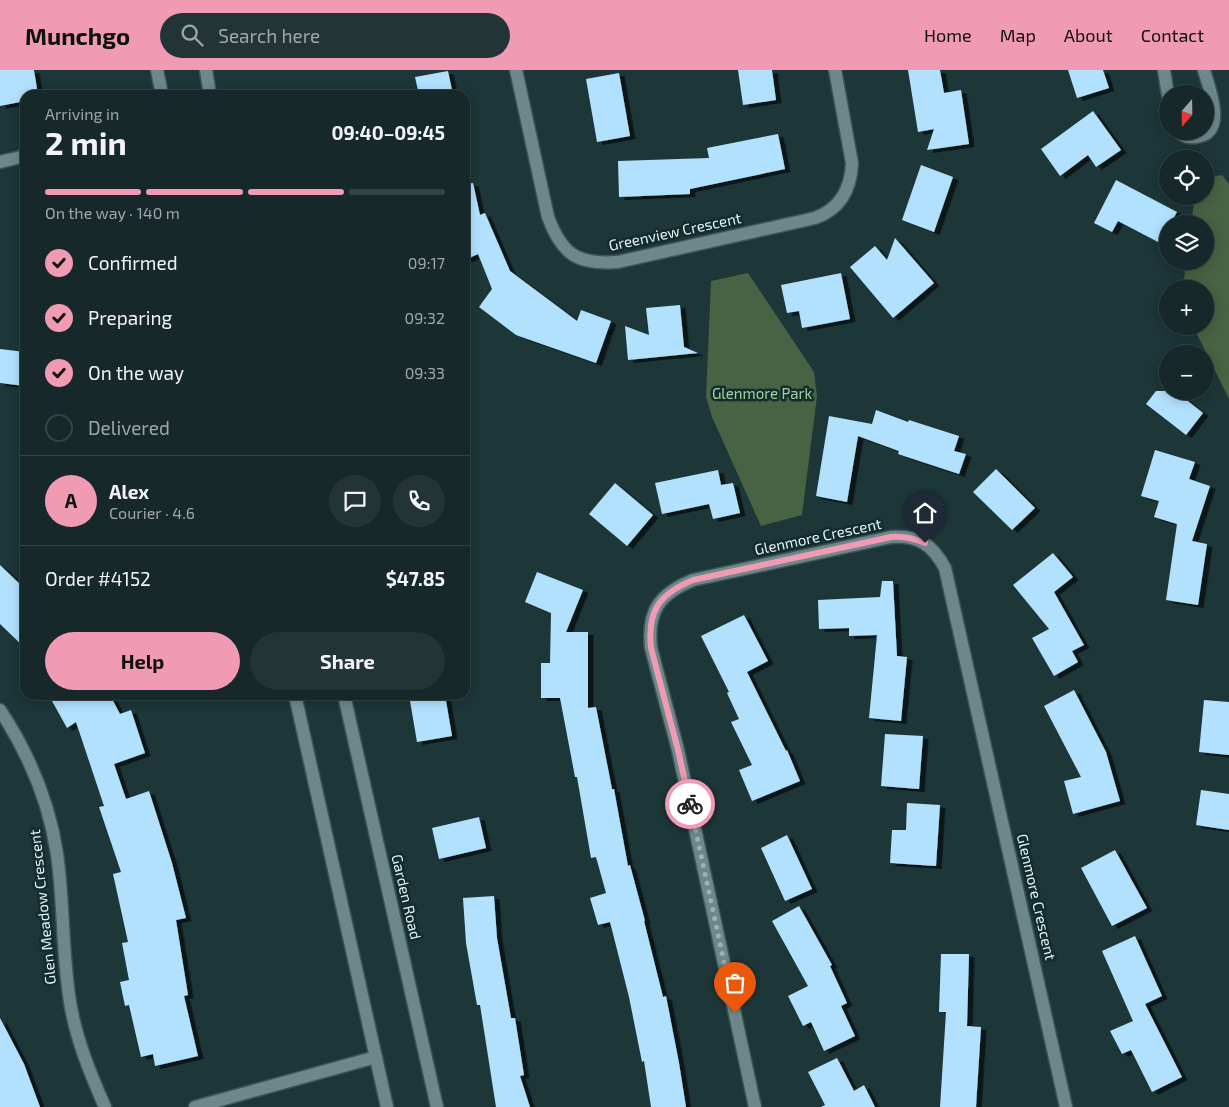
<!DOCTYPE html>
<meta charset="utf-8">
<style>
:root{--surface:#16282a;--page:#233436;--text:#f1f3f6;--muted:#9ea6a8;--line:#354447;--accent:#f09ab4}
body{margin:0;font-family:"Exo 2",sans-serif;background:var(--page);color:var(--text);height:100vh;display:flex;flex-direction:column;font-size:19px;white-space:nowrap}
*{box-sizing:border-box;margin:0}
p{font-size:16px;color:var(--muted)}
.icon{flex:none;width:28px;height:28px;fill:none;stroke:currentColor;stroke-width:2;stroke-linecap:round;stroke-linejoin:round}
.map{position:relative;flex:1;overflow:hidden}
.side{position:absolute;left:20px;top:20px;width:450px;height:610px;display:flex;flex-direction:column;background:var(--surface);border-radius:15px;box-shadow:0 2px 12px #0003,0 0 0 1px var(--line)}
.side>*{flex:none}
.needle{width:32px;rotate:200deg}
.controls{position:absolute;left:1159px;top:15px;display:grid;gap:10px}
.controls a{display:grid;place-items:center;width:55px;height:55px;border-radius:50%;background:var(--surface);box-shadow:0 2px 12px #0003,0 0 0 1px var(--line);font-size:25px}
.pin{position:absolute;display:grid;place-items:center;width:42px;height:42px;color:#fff;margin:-51px -21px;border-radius:50% 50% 50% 0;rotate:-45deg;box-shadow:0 0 5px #0007}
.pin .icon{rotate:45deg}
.courier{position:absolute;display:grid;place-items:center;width:50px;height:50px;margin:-25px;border:4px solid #f09ab4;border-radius:50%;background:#fff;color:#222;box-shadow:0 1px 6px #0007}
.headline em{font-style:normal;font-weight:700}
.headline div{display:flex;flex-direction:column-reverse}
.headline{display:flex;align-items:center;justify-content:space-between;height:85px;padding:0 25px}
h1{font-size:32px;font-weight:700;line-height:38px}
.bar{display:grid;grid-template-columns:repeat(4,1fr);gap:8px 5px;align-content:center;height:60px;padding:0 25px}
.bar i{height:6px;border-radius:4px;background:var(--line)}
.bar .on{background:var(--accent)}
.bar p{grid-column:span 4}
.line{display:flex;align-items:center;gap:12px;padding:0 25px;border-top:1px solid var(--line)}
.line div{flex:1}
.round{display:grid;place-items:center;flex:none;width:52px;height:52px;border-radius:26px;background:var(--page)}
ol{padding:0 25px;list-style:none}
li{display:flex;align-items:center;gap:15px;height:55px}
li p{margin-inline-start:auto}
li .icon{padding:5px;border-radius:50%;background:var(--accent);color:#111;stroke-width:4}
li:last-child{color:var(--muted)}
li i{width:28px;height:28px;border:2px solid var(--line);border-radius:50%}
.primary-button{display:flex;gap:10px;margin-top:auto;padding:10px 25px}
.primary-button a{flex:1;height:58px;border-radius:30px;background:var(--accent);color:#111;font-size:20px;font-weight:700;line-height:58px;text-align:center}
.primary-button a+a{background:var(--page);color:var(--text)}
header{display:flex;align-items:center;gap:30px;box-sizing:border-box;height:70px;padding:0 25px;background:var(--accent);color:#111}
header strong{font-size:24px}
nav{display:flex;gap:28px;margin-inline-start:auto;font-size:18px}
.search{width:350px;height:45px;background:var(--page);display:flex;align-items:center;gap:12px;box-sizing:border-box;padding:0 18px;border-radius:28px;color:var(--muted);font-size:19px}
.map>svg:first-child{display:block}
.green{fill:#476343}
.building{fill:#b2e1fe;filter:url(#shadow)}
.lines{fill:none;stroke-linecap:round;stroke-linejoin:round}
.minor-casing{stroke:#3e5457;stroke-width:15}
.tertiary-casing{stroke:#3e5457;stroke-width:15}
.minor{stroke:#6d888b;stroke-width:12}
.tertiary{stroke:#6d888b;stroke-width:12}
.done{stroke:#9eb0b2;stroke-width:5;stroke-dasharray:0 9}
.route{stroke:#f09ab4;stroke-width:6}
.labels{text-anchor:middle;stroke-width:5;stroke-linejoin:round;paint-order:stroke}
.street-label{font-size:15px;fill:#e3f2f3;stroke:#132c2e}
.park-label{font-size:15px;fill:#a1d29a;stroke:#132c2e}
</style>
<header>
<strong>Munchgo</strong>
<div class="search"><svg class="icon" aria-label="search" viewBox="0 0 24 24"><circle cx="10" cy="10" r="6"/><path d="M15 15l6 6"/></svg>Search here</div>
<nav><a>Home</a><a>Map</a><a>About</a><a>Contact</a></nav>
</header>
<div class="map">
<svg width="1229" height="1037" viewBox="0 0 1229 1037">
<defs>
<filter id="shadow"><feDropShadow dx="5.5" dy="3" stdDeviation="0" flood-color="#0009"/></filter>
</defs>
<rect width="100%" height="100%" fill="#1d3638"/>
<g class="green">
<polygon points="1222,105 1229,114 1229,329 1193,256 1205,256 1205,219 1183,219 1186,191 1205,191 1205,154 1191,154 1195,126 1205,126 1205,108"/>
<polygon points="748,203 814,302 817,326 802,445 761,456 712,347 706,327 711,211"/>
</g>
<g class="building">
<polygon points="0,0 34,0 38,25 25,25 25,31 0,36"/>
<polygon points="738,0 772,0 776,30 743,35"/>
<polygon points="908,0 940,0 944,23 961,20 969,74 927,80 934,59 918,62"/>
<polygon points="1068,0 1103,0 1109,18 1077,28"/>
<polygon points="448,1 453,25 419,25 415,7"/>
<polygon points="619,3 630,66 597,72 586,9"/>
<polygon points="1093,41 1121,80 1096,97 1088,85 1060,106 1041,79"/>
<polygon points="778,64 785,99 690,119 690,124 619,127 618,91 709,88 707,78"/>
<polygon points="921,95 953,107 934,162 902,150"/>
<polygon points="1116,110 1177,142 1170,154 1168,154 1168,159 1160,173 1118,151 1112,162 1094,153"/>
<polygon points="473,113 480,145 485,143 510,201 577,251 581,240 611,251 596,293 516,265 479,237 492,219 478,184 465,190 465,114"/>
<polygon points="895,168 934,213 893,248 850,197 875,176 887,190"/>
<polygon points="841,203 850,249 802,258 799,241 787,243 781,215"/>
<polygon points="680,235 684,277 698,283 628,290 625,256 649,265 646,238"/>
<polygon points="0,279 25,282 25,316 0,313"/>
<polygon points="1156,321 1175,321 1203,343 1186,365 1146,334"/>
<polygon points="876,340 908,352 909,350 959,366 954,381 966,384 959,404 898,384 899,381 858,366 847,432 816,426 829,346 872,354"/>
<polygon points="1155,380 1195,392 1189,409 1210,416 1192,471 1207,474 1198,535 1166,530 1177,454 1154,447 1159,431 1141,426"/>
<polygon points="996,399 1035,438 1012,460 973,422"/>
<polygon points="718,400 721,415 733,413 740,443 713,449 709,434 662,444 655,413"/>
<polygon points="615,413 653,445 627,476 589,444"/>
<polygon points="1053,483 1073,507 1054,522 1084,575 1072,581 1078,592 1054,606 1032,568 1049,559 1013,515"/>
<polygon points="0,495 25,519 25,578 0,554"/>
<polygon points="537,502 583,520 566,562 588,562 588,638 596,637 612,719 614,719 628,796 630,795 645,851 644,851 663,927 666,926 679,993 686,1037 651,1037 644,991 642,992 629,927 610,852 598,855 590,828 606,823 596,787 591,788 577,707 575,707 560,628 541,628 541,593 550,593 551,543 525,532"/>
<polygon points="882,511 893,511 897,586 907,587 901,651 869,648 877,565 849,566 849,558 819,559 818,530 880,527"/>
<polygon points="744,545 768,591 747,602 786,681 787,680 800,711 752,731 739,700 752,695 731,652 739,649 727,623 729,622 701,566"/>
<polygon points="1074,620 1106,682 1120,731 1073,744 1064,711 1081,707 1044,636"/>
<polygon points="62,625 110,625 120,644 131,640 145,683 114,694 126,729 149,721 172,793 186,848 176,850 188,925 184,926 198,986 155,996 153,984 141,987 129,935 125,936 120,912 129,910 122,873 128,872 113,804 121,802 99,737 104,736 76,652 67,658 52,631"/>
<polygon points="409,625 445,625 452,666 417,672"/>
<polygon points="1204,630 1229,632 1229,685 1199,682"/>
<polygon points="885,664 923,666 919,719 881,716"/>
<polygon points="1201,720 1229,724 1229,760 1196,755"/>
<polygon points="907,733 940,735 936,796 890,793 892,760 906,760"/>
<polygon points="479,747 486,778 439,789 432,758"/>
<polygon points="787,765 812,819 785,831 761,778"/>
<polygon points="1115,780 1147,838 1112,856 1081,798"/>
<polygon points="494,826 497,868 511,948 515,948 524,1005 520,1006 530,1037 496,1037 480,935 477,935 466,873 463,828"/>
<polygon points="799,836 832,895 830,896 847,933 841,936 855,966 824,981 811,952 803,956 788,926 808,916 772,851"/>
<polygon points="1135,866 1162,926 1145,934 1182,1007 1152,1022 1131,980 1122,984 1110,961 1133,951 1102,881"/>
<polygon points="941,884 969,884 967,956 981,957 976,1037 940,1037 946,942 939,942"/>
<polygon points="0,948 24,994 40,1037 0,1037"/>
<polygon points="837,988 854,1021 864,1015 875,1037 821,1037 825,1035 808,1002"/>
</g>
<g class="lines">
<defs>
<g id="minor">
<polyline points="206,0 210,25"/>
<path d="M 516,0 L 548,147 C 562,185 578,195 618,192 L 815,148 C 840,139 851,119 852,93 L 835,0"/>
<polyline points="1164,0 1168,25"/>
<path d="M 1178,61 C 1182,66 1189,68 1196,67 C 1228,63 1209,19 1204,0"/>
<polyline points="0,92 25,86"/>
<polyline points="344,625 437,1037"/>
<path d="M 0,640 C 29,684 49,731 57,784 C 64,833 62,883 70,932 C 76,969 90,1003 105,1037"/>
<polyline points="195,1037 376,987"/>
<path d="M 755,1037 L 678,680 L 651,578 C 647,541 659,524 693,510 L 891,467 C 918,465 932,474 945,498 L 1066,1037"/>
</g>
<g id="tertiary">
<polyline points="157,0 162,25"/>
<polyline points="295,625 387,1037"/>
</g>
</defs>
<use href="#minor" class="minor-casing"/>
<use href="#tertiary" class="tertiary-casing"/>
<use href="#minor" class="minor"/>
<use href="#tertiary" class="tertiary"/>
</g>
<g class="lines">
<polyline class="done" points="690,734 735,943"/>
<path class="route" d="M 690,734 L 678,680 L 651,578 C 647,541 659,524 693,510 L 891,467 C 903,466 913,468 925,473"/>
</g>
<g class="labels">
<g class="street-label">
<text transform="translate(675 162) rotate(-12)" y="5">Greenview Crescent</text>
<text transform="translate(818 467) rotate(-12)" y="5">Glenmore Crescent</text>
<text transform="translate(406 827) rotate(77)" y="5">Garden Road</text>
<text transform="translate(1036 827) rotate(77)" y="5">Glenmore Crescent</text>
<text transform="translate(43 837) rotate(-96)" y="5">Glen Meadow Crescent</text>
</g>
<g class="park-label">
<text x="762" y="329">Glenmore Park</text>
</g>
</g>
</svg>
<div class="controls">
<a><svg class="needle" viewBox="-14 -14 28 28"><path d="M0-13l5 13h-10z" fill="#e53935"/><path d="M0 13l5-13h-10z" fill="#9ea6a8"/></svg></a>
<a><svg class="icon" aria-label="locate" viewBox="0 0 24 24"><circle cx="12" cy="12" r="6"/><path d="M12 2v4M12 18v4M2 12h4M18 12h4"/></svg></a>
<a><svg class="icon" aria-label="layers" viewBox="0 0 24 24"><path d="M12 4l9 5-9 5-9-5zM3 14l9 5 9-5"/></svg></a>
<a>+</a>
<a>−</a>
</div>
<div class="pin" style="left:735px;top:943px;background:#ea580c"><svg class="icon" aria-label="bag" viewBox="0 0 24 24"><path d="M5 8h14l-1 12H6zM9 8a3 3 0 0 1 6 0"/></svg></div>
<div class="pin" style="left:925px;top:473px;background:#1f2937"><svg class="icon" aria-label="home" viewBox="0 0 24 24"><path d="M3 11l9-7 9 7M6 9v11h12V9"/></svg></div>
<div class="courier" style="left:690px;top:734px"><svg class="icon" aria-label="bike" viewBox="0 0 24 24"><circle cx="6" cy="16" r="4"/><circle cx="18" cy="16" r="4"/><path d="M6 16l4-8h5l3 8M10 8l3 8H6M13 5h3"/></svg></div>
<section class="side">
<div class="headline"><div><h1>2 min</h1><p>Arriving in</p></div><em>09:40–09:45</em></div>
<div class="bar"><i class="on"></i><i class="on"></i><i class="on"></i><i></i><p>On the way · 140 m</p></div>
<ol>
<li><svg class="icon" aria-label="check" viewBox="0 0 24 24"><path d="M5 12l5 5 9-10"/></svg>Confirmed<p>09:17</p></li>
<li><svg class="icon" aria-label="check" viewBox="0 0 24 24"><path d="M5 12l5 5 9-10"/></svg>Preparing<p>09:32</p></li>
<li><svg class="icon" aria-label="check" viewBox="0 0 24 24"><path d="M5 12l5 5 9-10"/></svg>On the way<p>09:33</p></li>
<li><i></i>Delivered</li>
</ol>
<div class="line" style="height:90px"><b class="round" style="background:var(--accent);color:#111">A</b><div><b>Alex</b><p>Courier · 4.6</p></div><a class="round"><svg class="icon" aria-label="chat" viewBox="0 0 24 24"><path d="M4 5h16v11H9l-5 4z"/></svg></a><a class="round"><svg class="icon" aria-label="phone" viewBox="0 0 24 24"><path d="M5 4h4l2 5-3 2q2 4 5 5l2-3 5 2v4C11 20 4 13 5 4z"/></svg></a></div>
<div class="line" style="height:65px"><div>Order #4152</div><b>$47.85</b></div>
<div class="primary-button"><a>Help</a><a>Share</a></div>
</section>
</div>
